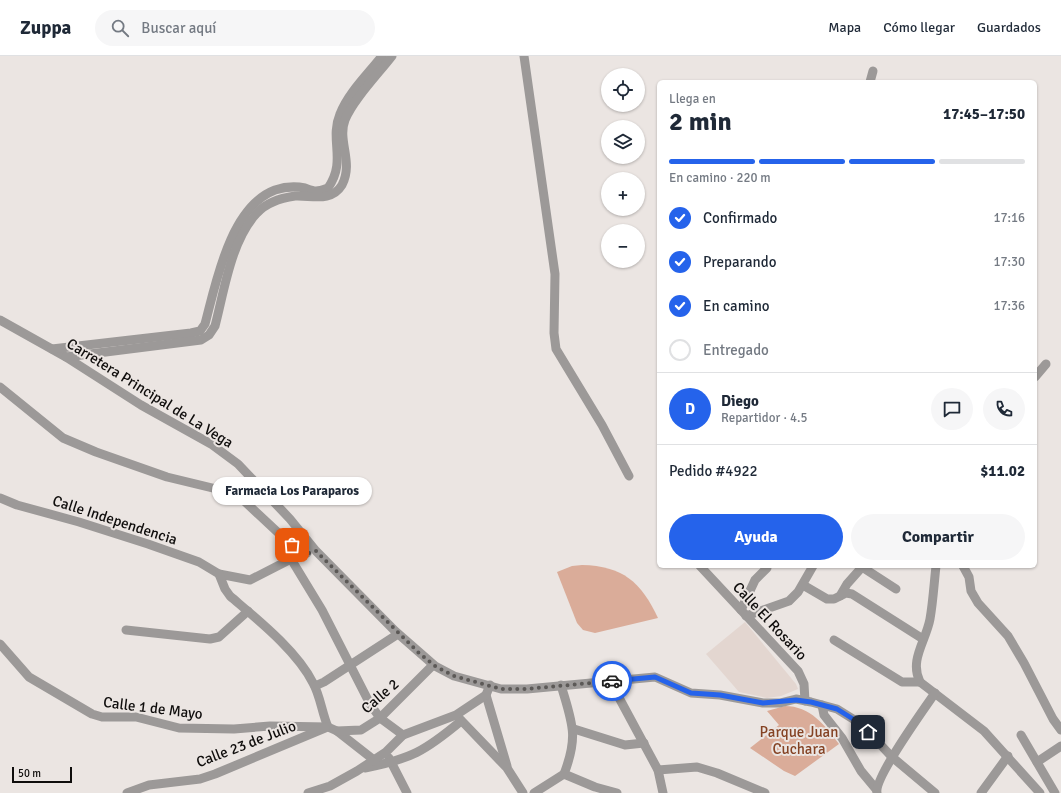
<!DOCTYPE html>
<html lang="es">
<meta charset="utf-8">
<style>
:root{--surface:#fff;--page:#f6f6f7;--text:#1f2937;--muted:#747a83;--line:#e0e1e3;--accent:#2563eb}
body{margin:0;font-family:Signika,sans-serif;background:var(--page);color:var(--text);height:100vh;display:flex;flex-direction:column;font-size:15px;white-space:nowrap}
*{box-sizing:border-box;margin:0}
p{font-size:13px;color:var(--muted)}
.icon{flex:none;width:22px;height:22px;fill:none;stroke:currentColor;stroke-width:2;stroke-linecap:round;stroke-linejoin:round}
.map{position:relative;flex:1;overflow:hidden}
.panel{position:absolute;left:657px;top:24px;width:380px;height:488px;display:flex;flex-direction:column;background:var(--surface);border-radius:6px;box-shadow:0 1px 3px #0004}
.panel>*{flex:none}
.buttons{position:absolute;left:601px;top:12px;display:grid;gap:8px}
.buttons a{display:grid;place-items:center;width:44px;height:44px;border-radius:50%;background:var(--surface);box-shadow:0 1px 3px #0004;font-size:20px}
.scale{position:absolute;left:12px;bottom:10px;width:60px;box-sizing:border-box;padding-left:4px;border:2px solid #0f0d0c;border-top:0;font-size:11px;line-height:14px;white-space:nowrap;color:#0f0d0c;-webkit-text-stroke:3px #ebe5e2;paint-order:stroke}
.pin{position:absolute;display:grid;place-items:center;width:34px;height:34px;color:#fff;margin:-17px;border-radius:8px;box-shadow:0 2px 6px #0006}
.courier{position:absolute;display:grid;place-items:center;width:40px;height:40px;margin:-20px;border:3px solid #2563eb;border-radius:50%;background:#fff;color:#222;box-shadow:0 1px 5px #0007}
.bubble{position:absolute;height:28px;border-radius:14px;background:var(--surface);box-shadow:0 1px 3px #0004;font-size:13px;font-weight:700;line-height:28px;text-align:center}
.headline em{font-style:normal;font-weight:700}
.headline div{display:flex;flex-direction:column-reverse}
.headline{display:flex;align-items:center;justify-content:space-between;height:68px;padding:0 12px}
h1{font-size:26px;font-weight:700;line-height:30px}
.bar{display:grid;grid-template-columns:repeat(4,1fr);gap:6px 4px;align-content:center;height:48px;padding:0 12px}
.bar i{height:5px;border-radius:3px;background:var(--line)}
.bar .active{background:var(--accent)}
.bar p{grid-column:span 4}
.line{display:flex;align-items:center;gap:10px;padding:0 12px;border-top:1px solid var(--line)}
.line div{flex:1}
.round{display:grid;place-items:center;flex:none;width:42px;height:42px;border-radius:21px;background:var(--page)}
ol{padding:0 12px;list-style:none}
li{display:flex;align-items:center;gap:12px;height:44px}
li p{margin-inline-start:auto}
li .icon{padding:4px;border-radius:50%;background:var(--accent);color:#fff;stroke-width:4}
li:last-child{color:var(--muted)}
li i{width:22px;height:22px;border:2px solid var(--line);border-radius:50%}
.action{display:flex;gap:8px;margin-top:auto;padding:8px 12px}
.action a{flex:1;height:46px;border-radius:24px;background:var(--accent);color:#fff;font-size:16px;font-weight:700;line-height:46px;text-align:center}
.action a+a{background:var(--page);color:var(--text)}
header{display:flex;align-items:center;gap:24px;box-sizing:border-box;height:56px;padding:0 20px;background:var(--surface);border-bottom:1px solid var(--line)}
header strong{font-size:19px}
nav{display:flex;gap:22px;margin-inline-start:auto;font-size:14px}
.search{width:280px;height:36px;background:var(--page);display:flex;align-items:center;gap:10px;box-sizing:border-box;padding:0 14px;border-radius:22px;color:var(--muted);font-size:15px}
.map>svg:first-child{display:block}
.built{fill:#e3d6d0}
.green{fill:#daac99}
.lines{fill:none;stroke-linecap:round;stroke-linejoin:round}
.minor{stroke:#9c9998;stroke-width:9}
.done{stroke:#5c5957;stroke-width:4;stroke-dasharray:0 7.2}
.route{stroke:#2563eb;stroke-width:5}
.labels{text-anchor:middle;stroke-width:4;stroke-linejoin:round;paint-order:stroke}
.street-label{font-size:15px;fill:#0f0d0c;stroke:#ebe5e2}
.park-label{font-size:15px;fill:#854324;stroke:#ebe5e2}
</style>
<header>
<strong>Zuppa</strong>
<div class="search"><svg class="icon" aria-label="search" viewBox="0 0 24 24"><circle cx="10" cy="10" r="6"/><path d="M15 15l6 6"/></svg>Buscar aquí</div>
<nav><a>Mapa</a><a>Cómo llegar</a><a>Guardados</a></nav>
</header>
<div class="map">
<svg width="1061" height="737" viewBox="0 0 1061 737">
<rect width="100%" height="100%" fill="#ebe5e2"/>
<polygon class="built" points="745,566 796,628 798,633 781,640 767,642 739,636 706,598"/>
<g class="green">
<path d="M 582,509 C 623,510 641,526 658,562 L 595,577 L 583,574 L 577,567 L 557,516 L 572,510 Z"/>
<path d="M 785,650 C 810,650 825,669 839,688 L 795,720 L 784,715 L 750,692 L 779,669 L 767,655 Z"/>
</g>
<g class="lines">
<g class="minor">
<polyline points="524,0 555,218 554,277 556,293 602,369 629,420"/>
<polyline points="870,26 873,15"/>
<polyline points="0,264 66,301 141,349 211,388 238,408 290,463 316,495 395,575 435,610 454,620 501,633 527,633 655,621 691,637 720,639 763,647 780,647 796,643 811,646 837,653 861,668 892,701 935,737"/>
<path d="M 52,293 L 191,277 L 200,275 L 205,268 C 216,227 230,151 275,134 C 284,131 295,130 305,132 C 308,133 313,135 316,135 C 320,135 325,133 328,132 C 347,105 329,84 340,58 C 348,37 368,18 382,0"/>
<path d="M 66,301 L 201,284 L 209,279 L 215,270 C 224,236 231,184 257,157 C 266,147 281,142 295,140 C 311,139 331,147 342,129 C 354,106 337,85 345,64 C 353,44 379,17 392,0"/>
<polyline points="1035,321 1046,308"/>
<polyline points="0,331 63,382 96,396 167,421 229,436 241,442 302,499"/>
<polyline points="0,442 17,449 79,466 148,488 199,506 219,518 250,524 291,503 307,497"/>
<polyline points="291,503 322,554 370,648 380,662 403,679"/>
<polyline points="700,510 798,615 804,628 805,645"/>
<path d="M 936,510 C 934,528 933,546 930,563 C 926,585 909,604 920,626 L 984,675 L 1040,737"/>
<polyline points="963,510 969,521 971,535 978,547 1008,580 1024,607 1053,663 1061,674"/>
<polyline points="862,511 896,533"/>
<path d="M 219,518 L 225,533 L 230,540 C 258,564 297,595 313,627 C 320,639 322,657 328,671"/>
<polyline points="803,529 827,543 834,543 840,540 847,528 863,510"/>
<polyline points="840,540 846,537 852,538 923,583"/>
<polyline points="741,554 755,524 767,512 765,510"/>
<polyline points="746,560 789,545 798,536 813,510"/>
<polyline points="126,574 210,583 219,581 248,555"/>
<polyline points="834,584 902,626 920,626"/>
<polyline points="0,588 29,621 92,658 102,661 136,661 179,672 234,673 270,670 328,671 337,675 374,704"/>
<polyline points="610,625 658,714 663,737"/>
<path d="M 561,629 C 572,667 579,679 564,718"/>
<polyline points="315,630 324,626 398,578"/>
<polyline points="486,639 507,710"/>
<polyline points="822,649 824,659 842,682 861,715 876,733"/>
<polyline points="458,661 507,712 523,737"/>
<polyline points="574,673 625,689 644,687"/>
<polyline points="337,675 361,674 380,662 433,609"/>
<polyline points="1021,679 1055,737"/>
<polyline points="389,702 407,737"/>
<polyline points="1037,706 1061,690"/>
<path d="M 365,712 C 411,703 425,695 461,665"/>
<polyline points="658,714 697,711 717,717 765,737"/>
<polyline points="127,737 149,729 200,723 215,718 325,672"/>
<polyline points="308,737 330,730 357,715 386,696 403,679 456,659 486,639 490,629"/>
<polyline points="534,737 564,718 595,731 617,737"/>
<path d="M 877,737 C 874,722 924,653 935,637"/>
<polyline points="981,737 1008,700"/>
</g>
</g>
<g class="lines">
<polyline class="done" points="292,489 302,499 316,495 419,597 435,610 454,620 501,633 526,633 612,625"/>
<polyline class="route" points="612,625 655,621 691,637 720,639 763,647 796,644 811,646 837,653 861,668 868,676"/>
</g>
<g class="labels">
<g class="street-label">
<text transform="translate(150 337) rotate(32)" y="5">Carretera Principal de La Vega</text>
<text transform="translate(115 464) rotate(18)" y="5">Calle Independencia</text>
<text transform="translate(770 565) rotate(47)" y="5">Calle El Rosario</text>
<text transform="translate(380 640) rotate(-41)" y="5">Calle 2</text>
<text transform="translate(153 652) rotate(7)" y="5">Calle 1 de Mayo</text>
<text transform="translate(246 688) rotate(-21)" y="5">Calle 23 de Julio</text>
</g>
<g class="park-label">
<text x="799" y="681">Parque Juan<tspan x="799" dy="17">Cuchara</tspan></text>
</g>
</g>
</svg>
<div class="buttons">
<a><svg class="icon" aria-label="locate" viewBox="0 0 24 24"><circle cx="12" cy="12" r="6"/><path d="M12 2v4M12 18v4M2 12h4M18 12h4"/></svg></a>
<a><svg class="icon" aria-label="layers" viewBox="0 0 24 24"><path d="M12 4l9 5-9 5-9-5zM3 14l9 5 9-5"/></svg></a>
<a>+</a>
<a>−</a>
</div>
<div class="scale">50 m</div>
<div class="pin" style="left:292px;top:489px;background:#ea580c"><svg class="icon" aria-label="bag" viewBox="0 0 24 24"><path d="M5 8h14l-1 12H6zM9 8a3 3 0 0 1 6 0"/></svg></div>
<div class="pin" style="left:868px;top:676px;background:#1f2937"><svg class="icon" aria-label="home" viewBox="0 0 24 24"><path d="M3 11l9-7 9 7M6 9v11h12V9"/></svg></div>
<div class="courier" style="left:612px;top:625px"><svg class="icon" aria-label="car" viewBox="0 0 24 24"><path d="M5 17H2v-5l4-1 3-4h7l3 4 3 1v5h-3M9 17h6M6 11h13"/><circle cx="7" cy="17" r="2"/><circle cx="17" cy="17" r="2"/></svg></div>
<div class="bubble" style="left:212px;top:421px;width:160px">Farmacia Los Paraparos</div>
<section class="panel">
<div class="headline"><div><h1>2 min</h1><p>Llega en</p></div><em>17:45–17:50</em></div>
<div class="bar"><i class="active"></i><i class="active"></i><i class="active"></i><i></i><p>En camino · 220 m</p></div>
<ol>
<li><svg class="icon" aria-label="check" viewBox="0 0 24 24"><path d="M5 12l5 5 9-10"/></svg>Confirmado<p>17:16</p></li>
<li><svg class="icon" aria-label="check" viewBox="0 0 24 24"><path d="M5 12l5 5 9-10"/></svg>Preparando<p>17:30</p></li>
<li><svg class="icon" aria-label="check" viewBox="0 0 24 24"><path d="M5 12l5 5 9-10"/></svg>En camino<p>17:36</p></li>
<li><i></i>Entregado</li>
</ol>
<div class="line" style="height:72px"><b class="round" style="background:var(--accent);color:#fff">D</b><div><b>Diego</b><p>Repartidor · 4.5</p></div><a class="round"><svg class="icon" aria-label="chat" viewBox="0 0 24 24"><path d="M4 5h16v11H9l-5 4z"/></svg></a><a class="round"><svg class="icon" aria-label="phone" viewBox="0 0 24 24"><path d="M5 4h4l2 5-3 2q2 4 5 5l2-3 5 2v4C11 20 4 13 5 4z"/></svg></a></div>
<div class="line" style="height:52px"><div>Pedido #4922</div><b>$11.02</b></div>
<div class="action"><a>Ayuda</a><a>Compartir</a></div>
</section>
</div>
